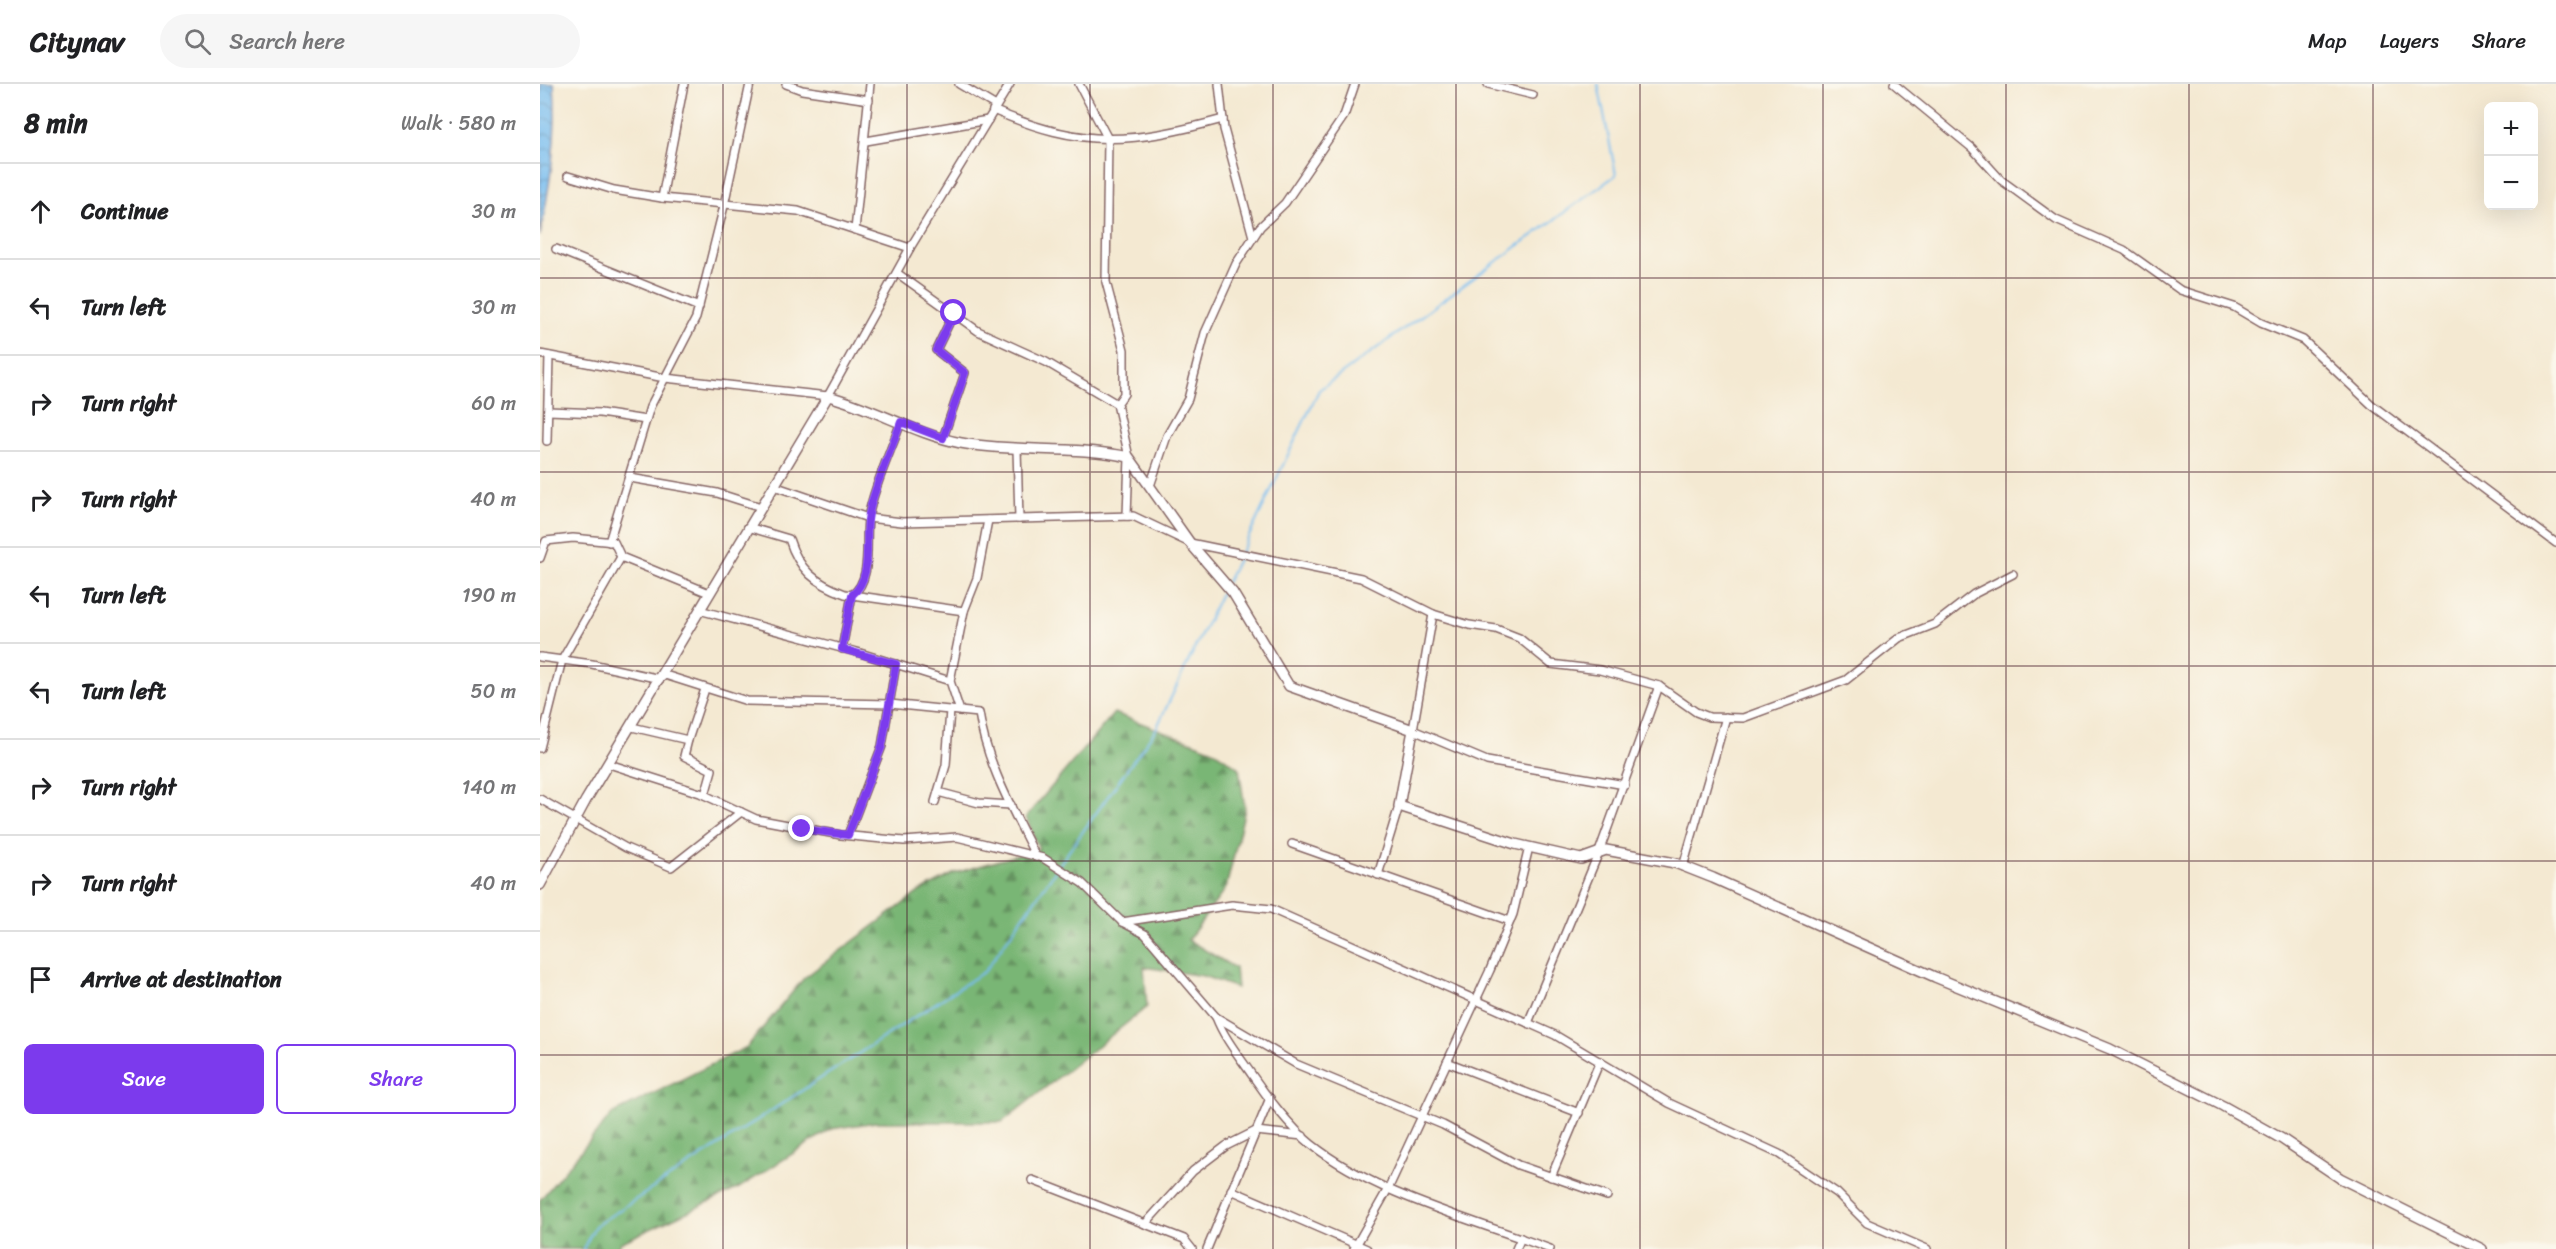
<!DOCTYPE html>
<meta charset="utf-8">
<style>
:root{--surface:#fff;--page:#f6f6f6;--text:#202124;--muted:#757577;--line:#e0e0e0;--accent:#7c3aed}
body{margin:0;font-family:Sriracha,sans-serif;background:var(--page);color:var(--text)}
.controls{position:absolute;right:18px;top:18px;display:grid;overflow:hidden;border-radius:9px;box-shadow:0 6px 24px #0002}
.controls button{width:54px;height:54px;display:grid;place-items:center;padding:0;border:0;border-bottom:2px solid var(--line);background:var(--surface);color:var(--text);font:30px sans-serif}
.stop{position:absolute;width:18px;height:18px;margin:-14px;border:4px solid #7c3aed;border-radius:50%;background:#fff}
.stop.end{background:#7c3aed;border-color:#fff;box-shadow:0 2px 6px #0008}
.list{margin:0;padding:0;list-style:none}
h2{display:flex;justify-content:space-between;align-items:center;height:78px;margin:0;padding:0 24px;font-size:26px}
h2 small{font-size:20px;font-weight:400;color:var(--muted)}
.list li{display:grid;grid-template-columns:39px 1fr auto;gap:18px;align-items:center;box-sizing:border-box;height:96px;padding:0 24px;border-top:2px solid var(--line)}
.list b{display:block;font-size:22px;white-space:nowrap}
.list em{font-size:20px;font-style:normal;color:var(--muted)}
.actions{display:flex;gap:12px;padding:18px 24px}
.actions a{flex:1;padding:14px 0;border:2px solid var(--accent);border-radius:9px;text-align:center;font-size:21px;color:var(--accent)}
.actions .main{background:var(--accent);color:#fff}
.icon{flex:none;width:33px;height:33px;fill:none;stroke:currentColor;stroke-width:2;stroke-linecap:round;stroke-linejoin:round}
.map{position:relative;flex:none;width:2016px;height:1165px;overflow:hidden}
header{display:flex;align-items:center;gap:36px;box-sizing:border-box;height:84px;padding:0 30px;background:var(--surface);border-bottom:2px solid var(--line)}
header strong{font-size:28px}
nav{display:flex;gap:33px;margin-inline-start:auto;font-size:21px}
.search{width:420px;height:54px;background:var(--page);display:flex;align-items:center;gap:15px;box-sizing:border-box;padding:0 21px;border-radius:33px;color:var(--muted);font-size:22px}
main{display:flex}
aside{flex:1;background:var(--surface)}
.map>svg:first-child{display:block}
.forest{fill:url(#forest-firs);stroke:#626a50;stroke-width:1.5}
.water{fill:url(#water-waves);stroke:#626e8e;stroke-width:1.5}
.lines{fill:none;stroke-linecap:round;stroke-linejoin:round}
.stream{stroke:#79bef0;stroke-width:2}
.street-casing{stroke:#866665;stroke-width:10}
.secondary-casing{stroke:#866665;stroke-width:12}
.street{stroke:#fff;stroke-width:7}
.secondary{stroke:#fff;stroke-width:9}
.route{stroke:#7c3aed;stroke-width:8}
.grid{fill:none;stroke:#4a1f2b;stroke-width:1.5;stroke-opacity:0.55}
</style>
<header>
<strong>Citynav</strong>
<div class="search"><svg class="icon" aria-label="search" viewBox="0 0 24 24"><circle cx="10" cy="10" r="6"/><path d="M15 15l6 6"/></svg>Search here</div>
<nav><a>Map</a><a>Layers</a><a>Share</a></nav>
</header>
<main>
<aside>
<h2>8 min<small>Walk · 580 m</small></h2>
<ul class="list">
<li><svg class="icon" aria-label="ahead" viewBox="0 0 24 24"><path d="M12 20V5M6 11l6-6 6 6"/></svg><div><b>Continue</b></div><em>30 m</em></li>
<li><svg class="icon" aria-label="left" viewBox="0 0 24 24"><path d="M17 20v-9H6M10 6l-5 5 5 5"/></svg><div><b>Turn left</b></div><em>30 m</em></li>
<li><svg class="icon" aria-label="right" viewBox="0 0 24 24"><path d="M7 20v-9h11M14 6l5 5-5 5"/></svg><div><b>Turn right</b></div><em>60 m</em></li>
<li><svg class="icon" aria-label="right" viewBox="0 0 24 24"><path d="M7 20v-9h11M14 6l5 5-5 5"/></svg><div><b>Turn right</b></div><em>40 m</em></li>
<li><svg class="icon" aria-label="left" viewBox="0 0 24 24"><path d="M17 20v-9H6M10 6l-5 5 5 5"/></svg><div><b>Turn left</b></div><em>190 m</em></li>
<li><svg class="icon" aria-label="left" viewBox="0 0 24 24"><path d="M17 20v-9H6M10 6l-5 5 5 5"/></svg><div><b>Turn left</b></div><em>50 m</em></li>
<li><svg class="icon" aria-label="right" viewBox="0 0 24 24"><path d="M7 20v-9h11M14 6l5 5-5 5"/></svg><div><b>Turn right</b></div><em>140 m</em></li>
<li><svg class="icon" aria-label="right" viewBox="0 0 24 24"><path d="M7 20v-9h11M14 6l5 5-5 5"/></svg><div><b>Turn right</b></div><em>40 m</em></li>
<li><svg class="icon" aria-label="arrive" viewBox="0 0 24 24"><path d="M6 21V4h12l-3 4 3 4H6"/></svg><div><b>Arrive at destination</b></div></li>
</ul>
<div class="actions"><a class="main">Save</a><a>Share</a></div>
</aside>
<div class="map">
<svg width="2016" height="1165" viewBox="0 0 2016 1165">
<defs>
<pattern id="forest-firs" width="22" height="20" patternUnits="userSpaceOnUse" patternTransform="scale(1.5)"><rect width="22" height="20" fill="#79b675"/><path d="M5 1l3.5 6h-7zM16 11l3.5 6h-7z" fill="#659360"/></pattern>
<pattern id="water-waves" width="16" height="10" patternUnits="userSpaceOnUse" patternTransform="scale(1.5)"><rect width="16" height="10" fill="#79bef0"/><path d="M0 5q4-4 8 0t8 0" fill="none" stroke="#659ac3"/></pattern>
</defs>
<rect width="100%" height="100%" fill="#fbf7ec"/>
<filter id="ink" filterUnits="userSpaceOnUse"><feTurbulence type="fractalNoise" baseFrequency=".0167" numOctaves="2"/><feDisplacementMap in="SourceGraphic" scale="12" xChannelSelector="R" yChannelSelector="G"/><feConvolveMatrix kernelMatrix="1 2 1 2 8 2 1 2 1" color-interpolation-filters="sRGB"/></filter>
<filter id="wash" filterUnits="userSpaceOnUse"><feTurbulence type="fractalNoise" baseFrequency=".008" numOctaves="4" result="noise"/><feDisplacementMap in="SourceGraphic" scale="24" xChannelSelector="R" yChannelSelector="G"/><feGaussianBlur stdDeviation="1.35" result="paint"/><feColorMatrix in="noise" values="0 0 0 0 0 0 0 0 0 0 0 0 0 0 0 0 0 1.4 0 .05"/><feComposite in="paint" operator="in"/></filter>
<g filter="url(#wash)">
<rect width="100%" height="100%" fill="#f4e9d2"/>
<!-- forest -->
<path class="forest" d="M574 629 671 665 699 684 705 725 686 804 648 856 695 884 697 904 663 892 604 883 607 923 462 1038H336L291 1045 199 1104 80 1159 79 1165H0V1116L72 1030 207 963 264 894 379 808 415 789 499 765 486 733Z"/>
<!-- water -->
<path class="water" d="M0 0H14C18 52 10 101 0 152Z"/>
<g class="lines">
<!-- stream -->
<g class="stream">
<path d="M687 498 779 306 1076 91 1058 0"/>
<path d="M519 781 616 645 684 503"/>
<path d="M43 1165 55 1142 445 887 516 786"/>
</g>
</g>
</g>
<g filter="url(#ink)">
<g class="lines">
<!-- street casing -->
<g class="street-casing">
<g id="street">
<path d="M246 0 262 6 329 16"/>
<path d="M419 0 456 22"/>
<path d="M539 0 568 55 566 198 584 266V310L577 320"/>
<path d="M679 0 684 45 713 153"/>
<path d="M948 0 993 11"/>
<path d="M1354 0 1432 64 1461 96 1516 136 1584 166 1640 206 1694 223 1721 239 1763 256 1832 321 2016 459"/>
<path d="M453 26C542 65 592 60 683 35"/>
<path d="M326 57 448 36"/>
<path d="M28 92 74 106 122 114 258 127 370 164"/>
<path d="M122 114 144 0"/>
<path d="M315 146 330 0"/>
<path d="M16 165 159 223"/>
<path d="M357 189 438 247 506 278 577 320 589 373 587 432"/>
<path d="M0 270 125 294 288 312 370 164 470 0"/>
<path d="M8 327 60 329 106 336"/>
<path d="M403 354 425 289 396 266 414 229"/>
<path d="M7 357 9 272"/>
<path d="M477 365 479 435"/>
<path d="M90 394 177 409 221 423"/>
<path d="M234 402 328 434 362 438 593 432 650 459 821 494 893 530 929 541 956 545 979 554 1011 580 1060 586 1119 602 1156 628 1169 633 1203 634 1306 596 1359 554 1395 540 1434 510 1473 490"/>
<path d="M610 402 627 352 648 315 665 249 696 180 720 143 745 119 804 32 815 0"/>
<path d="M208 443 249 455C259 486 275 499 305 510L424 527"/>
<path d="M69 458 110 323 156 234 183 126 210 0"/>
<path d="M0 474 6 457 33 454 74 458 81 473 169 509"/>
<path d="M159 526 320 569 410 597"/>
<path d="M893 530 873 646 947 677 1085 701"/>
<path d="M302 565 312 511C333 496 325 458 328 436 331 410 352 364 361 338"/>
<path d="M0 573 52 580 120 595 125 591 207 617 350 620 439 629C446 679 474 728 496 773"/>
<path d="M420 627 410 597 424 527 437 494 448 436"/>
<path d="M92 643 148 656 165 605"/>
<path d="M148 656 144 672 172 686 165 711"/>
<path d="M0 664 22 576 81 473"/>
<path d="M69 680 160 709 216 735 301 751 364 757 417 753 503 774 542 799 582 838 605 850 676 933 756 980 903 1041 978 1081 1067 1112"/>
<path d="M398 708 439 719 471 721"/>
<path d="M0 715 86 764 131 783 201 728"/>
<path d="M395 718 406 681 410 626"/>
<path d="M308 751 342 662 356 580"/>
<path d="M752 760 970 837"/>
<path d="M1143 783 1186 633"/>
<path d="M838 791 859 722"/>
<path d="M582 838 692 821 731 825 1015 951 1129 1019 1239 1070 1297 1109 1327 1139 1387 1165"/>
<path d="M676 933C684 954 699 972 712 991 727 1013 751 1044 771 1060 835 1111 935 1136 1010 1165"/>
<path d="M988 939 1059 768 1119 602"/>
<path d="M907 978 1039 1029"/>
<path d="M1011 1093 1060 977"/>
<path d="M492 1096 644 1155 652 1165"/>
<path d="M691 1106 827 1165"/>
<path d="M605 1140 653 1087 686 1062 716 1047 763 1052"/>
<path d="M667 1165 730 1014"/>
<path d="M814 1165 849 1103 950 886 973 830 989 763"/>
<path d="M976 1165 981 1154"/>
</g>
</g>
<!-- secondary casing -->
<g class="secondary-casing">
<path id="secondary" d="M0 801 46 716 288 312C334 324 375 350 421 359 478 369 533 361 589 373L650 459 693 509 749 602 873 646 859 722 975 760 1041 775 1066 766 1135 779 1173 794 1395 893 1570 965 1683 1022 1742 1055 1800 1094 1942 1165"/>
</g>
<!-- street -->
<use href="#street" class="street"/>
<!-- secondary -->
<use href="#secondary" class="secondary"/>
</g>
</g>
<g class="lines" filter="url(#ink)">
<!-- route -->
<path class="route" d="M262 745 308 751 342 662 356 580 302 565 312 511C333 495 325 458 328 436 331 410 352 365 361 338L403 354 425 289 396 266 414 229"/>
</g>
<!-- grid -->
<path class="grid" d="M183 0V1165M367 0V1165M550 0V1165M733 0V1165M916 0V1165M1100 0V1165M1283 0V1165M1466 0V1165M1649 0V1165M1833 0V1165M0 194H2016M0 388H2016M0 582H2016M0 777H2016M0 971H2016"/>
</svg>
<div class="controls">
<button>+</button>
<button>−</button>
</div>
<div class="stop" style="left:414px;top:229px"></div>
<div class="stop end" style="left:262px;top:745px"></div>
</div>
</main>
